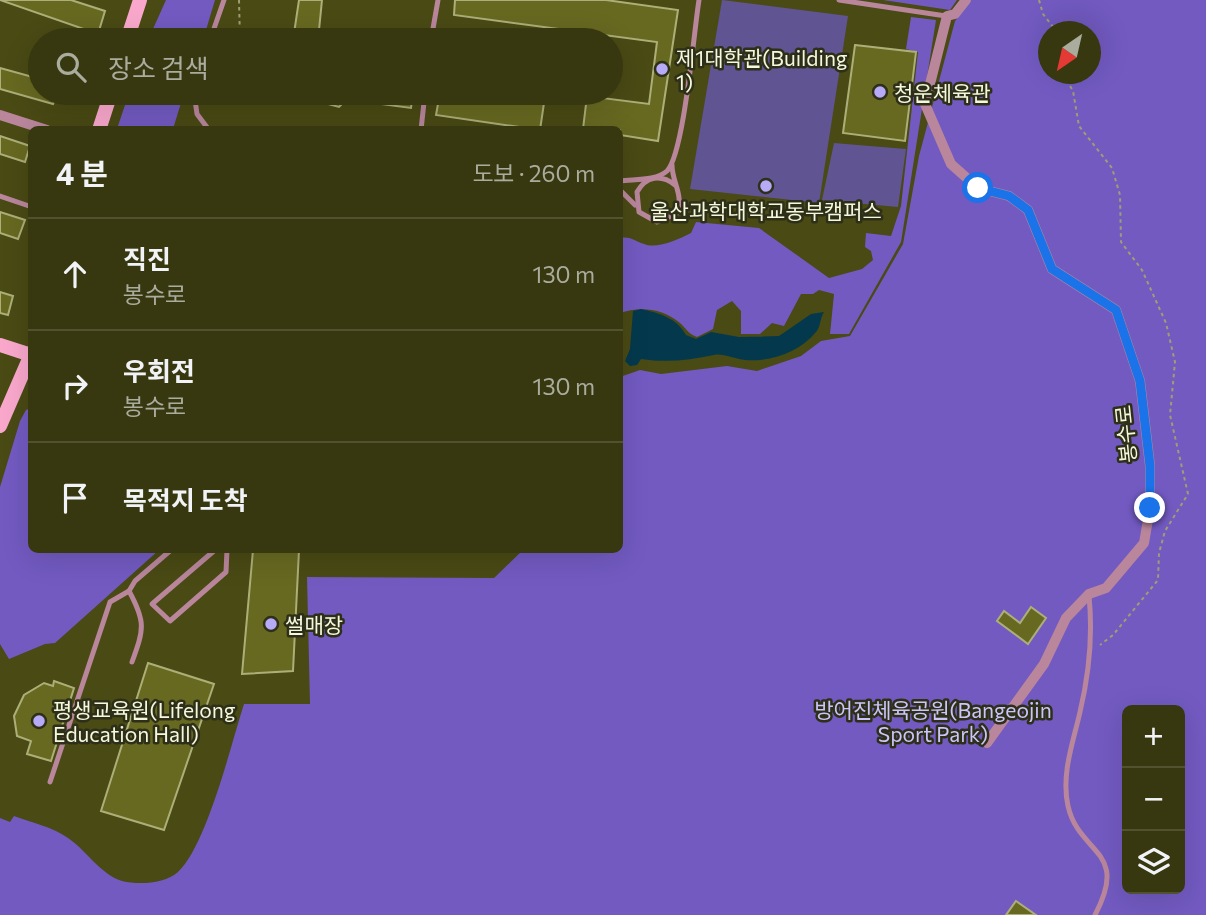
<!DOCTYPE html>
<html lang="ko">
<meta charset="utf-8">
<style>
:root{--surface:#37380f;--page:#42431d;--text:#f1f3f6;--muted:#aaac9e;--line:#51522f}
body{margin:0;font-family:Commissioner,"Noto Sans KR",sans-serif;background:var(--page);color:var(--text)}
.controls{position:absolute;right:21px;bottom:21px;display:grid;overflow:hidden;border-radius:10px;box-shadow:0 7px 28px #0002}
.controls button{width:63px;height:63px;display:grid;place-items:center;padding:0;border:0;border-bottom:2px solid var(--line);background:var(--surface);color:var(--text);font:35px sans-serif}
.compass{position:absolute;left:1038px;top:21px;width:63px;height:63px;border-radius:50%;background:var(--surface);box-shadow:0 7px 28px #0002;rotate:214deg}
.stop{position:absolute;width:21px;height:21px;margin:-16px;border:5px solid #1a73e8;border-radius:50%;background:#fff}
.stop.end{background:#1a73e8;border-color:#fff;box-shadow:0 2px 7px #0008}
.list{margin:0;padding:0;list-style:none}
h2{display:flex;justify-content:space-between;align-items:center;height:91px;margin:0;padding:0 28px;font-size:30px}
h2 small{font-size:23px;font-weight:400;color:var(--muted)}
.list li{display:grid;grid-template-columns:46px 1fr auto;gap:21px;align-items:center;box-sizing:border-box;height:112px;padding:0 28px;border-top:2px solid var(--line)}
.list b{display:block;font-size:26px;white-space:nowrap}
.list p{margin:0;font-size:23px;white-space:nowrap;color:var(--muted)}
.list em{font-size:23px;font-style:normal;color:var(--muted)}
.icon{flex:none;width:38px;height:38px;fill:none;stroke:currentColor;stroke-width:2;stroke-linecap:round;stroke-linejoin:round}
.map{position:relative;flex:none;width:1206px;height:915px;overflow:hidden}
.search{position:absolute;background:var(--surface);box-shadow:0 7px 28px #0002;left:28px;top:28px;width:595px;height:77px;display:flex;align-items:center;gap:18px;box-sizing:border-box;padding:0 24px;border-radius:38px;color:var(--muted);font-size:26px}
.panel{position:absolute;background:var(--surface);box-shadow:0 7px 28px #0002;left:28px;top:126px;width:595px;height:427px;border-radius:10px}
.map>svg:first-child{display:block}
.green{fill:#605493}
.forest{fill:#725ac1;fill-rule:evenodd}
.water{fill:#04394d}
.building{fill:#676921;stroke:#acaf78;stroke-width:2}
.lines{fill:none;stroke-linecap:round;stroke-linejoin:round}
.path{stroke:#9c9e74;stroke-width:2;stroke-dasharray:3.5 3.5;stroke-linecap:butt}
.lane{stroke:#b9869c;stroke-width:5}
.street{stroke:#b9869c;stroke-width:10}
.secondary{stroke:#f9a8cc;stroke-width:14}
.route{stroke:#1a73e8;stroke-width:9}
.poi-dot{fill:#b7abf8;stroke:#2e2f18;stroke-width:2.5}
.labels{text-anchor:middle;dominant-baseline:central;stroke-width:5;stroke-linejoin:round;paint-order:stroke}
.poi-label{font-size:21px;fill:#f5f8dc;stroke:#2e2f18;text-anchor:start}
.street-label{font-size:21px;fill:#f5f8dc;stroke:#2e2f18}
.park-label{font-size:21px;fill:#ccc5fa;stroke:#2e2f18}
</style>
<div class="map">
<svg width="1206" height="915" viewBox="0 0 1206 915">
<rect width="100%" height="100%" fill="#494a14"/>
<!-- green -->
<g class="green">
<path d="M722 0 848 16 819 203 690 189Z"/>
<path d="M834 143 906 149 898 207 822 200Z"/>
</g>
<!-- forest -->
<g class="forest">
<path d="M166 0H215L203 40H148Z"/>
<path d="M883 0H957L950 10Z"/>
<path d="M971 0H1206V915H0V818L10 822 14 816C30 822 53 827 68 838 86 850 100 874 122 881 138 885 165 884 178 872 207 845 231 744 244 704H310L307 577 494 578 523 550H620V377L640 370 661 374 727 366 757 371 801 356 821 341 850 336 903 244 919 156 955 21ZM1048 32H1090V74H1048ZM1127 710H1180V889H1127Z"/>
<path d="M911 17 936 20 901 242 849 334H830L834 294 819 290 813 294H801L784 326 772 323 760 334H741V311L732 301 717 310 713 329 697 337C687 333 687 329 680 323 663 308 639 306 620 313V238C632 236 635 242 647 245 660 248 679 239 691 233L696 222 759 228 829 278 862 269 873 260 871 251 865 247 866 233 891 236 901 206 918 52 906 49Z"/>
<path d="M129 93H184L173 129H117Z"/>
<path d="M31 408 32 550H159L55 643 45 644 9 659 0 644V487L20 421 26 410Z"/>
</g>
<!-- water -->
<path class="water" d="M641 309C659 313 677 318 686 335L696 339 711 332 739 337 779 336 811 314 824 312C820 318 821 326 816 332 800 352 771 362 745 360 735 359 722 353 714 355 690 360 667 363 641 359L637 365 630 366 625 361 630 349 633 311Z"/>
<!-- building -->
<g class="building">
<path d="M0 0H71L105 11 98 34Z"/>
<path d="M299 0H322L318 40H293Z"/>
<path d="M455 0H606L678 10 658 141 620 135V130L583 129 587 96 649 104 657 42 454 15Z"/>
<path d="M855 45 916 52 905 141 843 133Z"/>
<path d="M0 68 40 79V93H57L53 104 0 89Z"/>
<path d="M317 93H353L339 107 324 103Z"/>
<path d="M374 93H413L411 108 373 103Z"/>
<path d="M440 93H479L544 103 540 130 436 115Z"/>
<path d="M0 136 30 146 25 162 0 154Z"/>
<path d="M0 212 25 220 18 239 0 233Z"/>
<path d="M0 292 13 296 8 315 0 313Z"/>
<path d="M253 550H299L293 671 242 674Z"/>
<path d="M1031 607 1046 618 1028 644 997 621 1004 611 1020 623Z"/>
<path d="M148 663 214 684 164 830 101 811Z"/>
<path d="M54 681 74 688 51 761 27 754 31 741 17 736 14 716 24 695 44 683 53 686Z"/>
<path d="M1016 901 1036 915H1006Z"/>
</g>
<g class="lines">
<!-- path -->
<g class="path">
<path d="M239 0 240 40"/>
<path d="M1039 0 1043 14 1057 32"/>
<path d="M1063 74 1073 91 1079 126 1112 168 1120 195 1121 242 1142 270 1166 323 1175 362 1170 415 1188 494 1165 531 1159 553 1158 580 1113 635 1100 645"/>
</g>
<!-- lane -->
<g class="lane">
<path d="M839 0 946 16"/>
<path d="M210 40 224 0"/>
<path d="M431 40 438 0"/>
<path d="M194 93 197 114 209 130"/>
<path d="M421 130 425 93"/>
<path d="M672 165C672 183 685 196 676 214L657 222 639 212 637 192C646 176 661 174 675 185"/>
<path d="M620 181C634 179 656 181 667 171 684 154 694 30 699 0"/>
<path d="M620 190 635 205"/>
<path d="M0 196 32 207"/>
<path d="M215 550 152 604 170 621 226 572 227 550"/>
<path d="M129 591C146 622 144 629 132 662"/>
<path d="M1089 596C1093 635 1089 674 1080 712 1073 743 1061 774 1068 806 1079 855 1130 849 1095 915"/>
<path d="M50 782 110 602 129 591 135 581 171 550"/>
</g>
<!-- street -->
<g class="street">
<path d="M966 0 955 14 947 16 925 104 951 164 978 188 1009 196 1028 210 1052 269 1116 310 1140 381 1150 466V508L1144 543 1106 588 1089 594 1066 618 1044 664 987 743"/>
<path d="M0 115 47 130"/>
</g>
<!-- secondary -->
<g class="secondary">
<path d="M127 40 140 0"/>
<path d="M99 130 111 93"/>
<path d="M0 345 31 355"/>
<path d="M0 426 32 352"/>
</g>
</g>
<g class="lines">
<!-- route -->
<path class="route" d="M978 188 1009 196 1028 210 1052 269 1116 310 1140 381 1150 466V508"/>
</g>
<!-- markers -->
<g class="poi-dot">
<circle cx="662" cy="69" r="7"/>
<circle cx="880" cy="92" r="7"/>
<circle cx="766" cy="186" r="7"/>
<circle cx="271" cy="624" r="7"/>
<circle cx="39" cy="721" r="7"/>
</g>
<g class="labels">
<!-- poi labels -->
<g class="poi-label">
<text x="676" y="57">제1대학관(Building<tspan x="676" dy="24">1)</tspan></text>
<text x="894" y="92">청운체육관</text>
<text x="766" y="210" text-anchor="middle">울산과학대학교동부캠퍼스</text>
<text x="285" y="624">썰매장</text>
<text x="53" y="709">평생교육원(Lifelong<tspan x="53" dy="24">Education Hall)</tspan></text>
</g>
<!-- street labels -->
<g class="street-label">
<text transform="translate(1125 434) rotate(-96)">봉수로</text>
</g>
<!-- park labels -->
<g class="park-label">
<text x="933" y="709">방어진체육공원(Bangeojin<tspan x="933" dy="24">Sport Park)</tspan></text>
</g>
</g>
</svg>
<div class="controls">
<button>+</button>
<button>−</button>
<button><svg class="icon" aria-label="layers" viewBox="0 0 24 24"><path d="M12 4l9 5-9 5-9-5zM3 14l9 5 9-5"/></svg></button>
</div>
<svg class="compass" viewBox="-18 -18 36 36"><path d="M0-13l5 13h-10z" fill="#e53935"/><path d="M0 13l5-13h-10z" fill="#aaac9e"/></svg>
<div class="stop" style="left:978px;top:188px"></div>
<div class="stop end" style="left:1150px;top:508px"></div>
<div class="search"><svg class="icon" aria-label="search" viewBox="0 0 24 24"><circle cx="10" cy="10" r="6"/><path d="M15 15l6 6"/></svg>장소 검색</div>
<section class="panel">
<h2>4 분<small>도보 · 260 m</small></h2>
<ul class="list">
<li><svg class="icon" aria-label="ahead" viewBox="0 0 24 24"><path d="M12 20V5M6 11l6-6 6 6"/></svg><div><b>직진</b><p>봉수로</p></div><em>130 m</em></li>
<li><svg class="icon" aria-label="right" viewBox="0 0 24 24"><path d="M7 20v-9h11M14 6l5 5-5 5"/></svg><div><b>우회전</b><p>봉수로</p></div><em>130 m</em></li>
<li><svg class="icon" aria-label="arrive" viewBox="0 0 24 24"><path d="M6 21V4h12l-3 4 3 4H6"/></svg><div><b>목적지 도착</b></div></li>
</ul>
</section>
</div>
